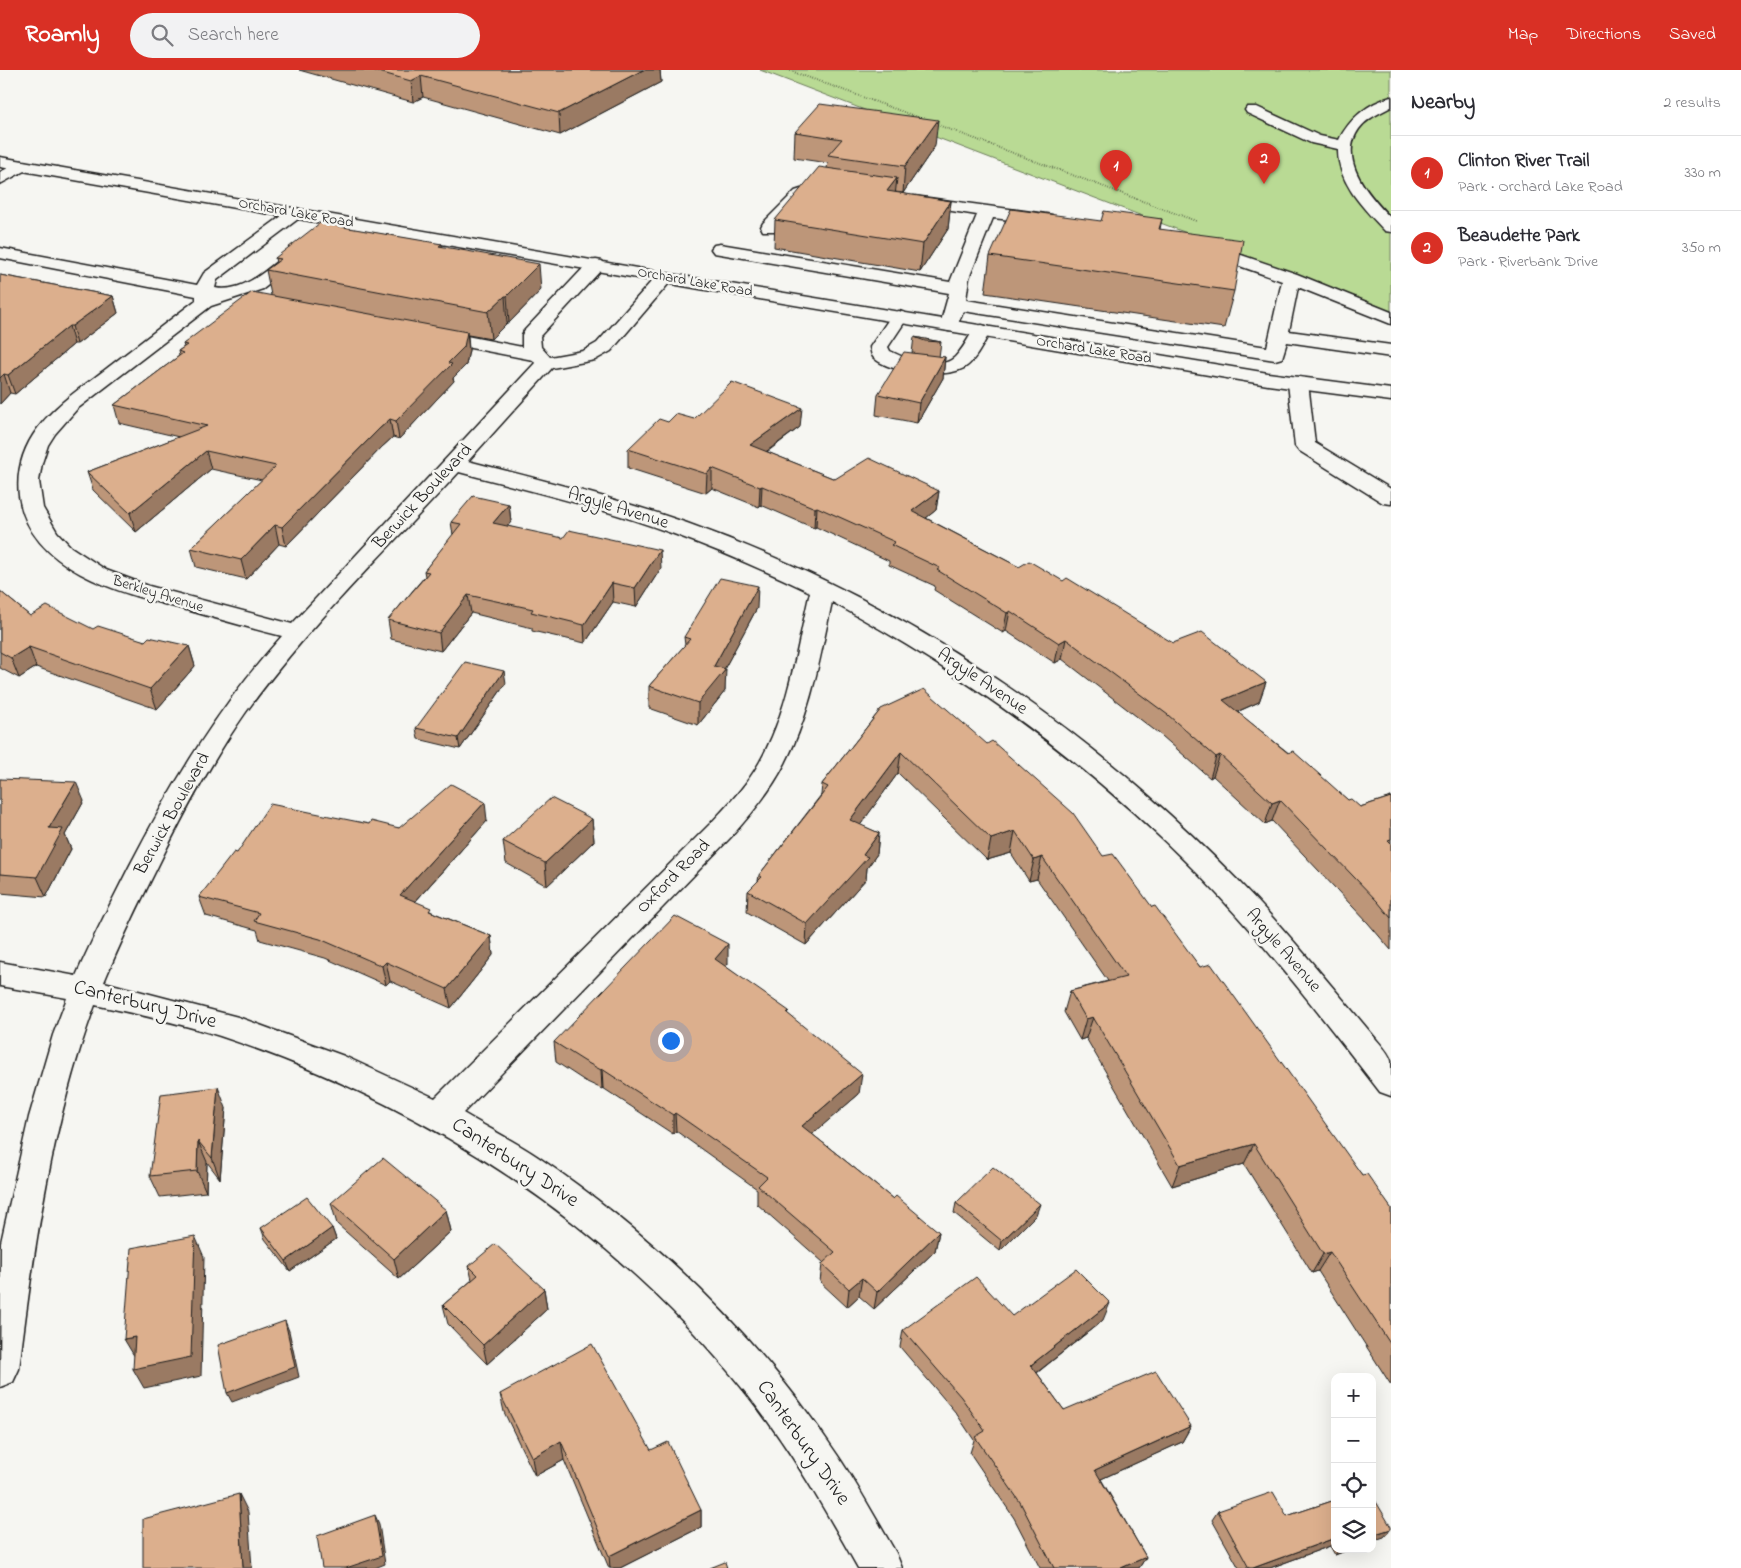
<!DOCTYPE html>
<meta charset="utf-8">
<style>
:root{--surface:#fff;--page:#f2f2f3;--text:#2b2b33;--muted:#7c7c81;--line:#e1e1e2;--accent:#d93025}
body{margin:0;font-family:"Indie Flower",sans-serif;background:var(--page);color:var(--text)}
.controls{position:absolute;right:15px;bottom:15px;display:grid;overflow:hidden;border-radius:10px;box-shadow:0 5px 20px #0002}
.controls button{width:45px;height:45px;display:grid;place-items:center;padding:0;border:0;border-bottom:1px solid var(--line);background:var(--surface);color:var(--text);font:25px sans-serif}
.you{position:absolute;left:670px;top:970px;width:18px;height:18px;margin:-12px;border:4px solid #fff;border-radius:50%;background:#1a73e8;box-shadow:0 0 0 8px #1a73e833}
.badge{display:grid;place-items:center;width:32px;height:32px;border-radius:50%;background:var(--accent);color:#fff;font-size:16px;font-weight:700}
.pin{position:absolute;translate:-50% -41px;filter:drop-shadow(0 1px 2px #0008)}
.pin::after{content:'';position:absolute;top:26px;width:18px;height:15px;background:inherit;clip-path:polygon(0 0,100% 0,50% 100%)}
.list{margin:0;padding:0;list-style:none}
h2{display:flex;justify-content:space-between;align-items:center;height:65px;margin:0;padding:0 20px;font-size:21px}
h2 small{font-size:16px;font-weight:400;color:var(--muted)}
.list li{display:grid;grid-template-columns:32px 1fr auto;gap:15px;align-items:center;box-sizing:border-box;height:75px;padding:0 20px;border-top:1px solid var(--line)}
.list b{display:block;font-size:19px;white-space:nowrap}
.list p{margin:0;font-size:16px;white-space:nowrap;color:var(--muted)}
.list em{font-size:16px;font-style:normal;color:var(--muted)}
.icon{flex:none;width:28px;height:28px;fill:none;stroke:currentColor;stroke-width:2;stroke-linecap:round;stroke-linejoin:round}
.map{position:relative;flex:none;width:1391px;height:1498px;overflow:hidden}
header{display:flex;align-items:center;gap:30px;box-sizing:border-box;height:70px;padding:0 25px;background:var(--accent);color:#fff}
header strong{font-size:24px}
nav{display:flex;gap:28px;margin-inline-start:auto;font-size:18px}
.search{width:350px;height:45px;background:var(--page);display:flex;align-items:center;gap:12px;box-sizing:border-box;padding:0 18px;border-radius:28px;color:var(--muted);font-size:19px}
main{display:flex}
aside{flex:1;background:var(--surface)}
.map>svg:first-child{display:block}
.green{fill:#b9da94;stroke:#6a7b58}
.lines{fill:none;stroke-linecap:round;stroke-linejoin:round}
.minor-casing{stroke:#1c1c1c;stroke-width:3}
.major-casing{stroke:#1c1c1c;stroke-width:3}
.path{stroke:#1c1c1c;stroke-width:2;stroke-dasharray:0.5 2;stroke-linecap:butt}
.minor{fill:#f6f6f2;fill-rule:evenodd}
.major{fill:#f6f6f2;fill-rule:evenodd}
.wall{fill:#bd9679;stroke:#1c1c1c}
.shaded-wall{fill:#9a7a63;stroke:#1c1c1c}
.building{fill:#dcaf8d;stroke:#1c1c1c}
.labels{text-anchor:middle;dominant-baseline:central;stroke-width:5;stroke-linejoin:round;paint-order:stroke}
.far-street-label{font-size:15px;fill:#1c1c1c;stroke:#f6f6f2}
.street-label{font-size:18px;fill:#1c1c1c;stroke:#f6f6f2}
.near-street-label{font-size:21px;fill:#1c1c1c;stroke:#f6f6f2}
</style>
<header>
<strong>Roamly</strong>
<div class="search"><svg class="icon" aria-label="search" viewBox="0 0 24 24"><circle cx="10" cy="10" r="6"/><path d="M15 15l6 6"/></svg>Search here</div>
<nav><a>Map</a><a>Directions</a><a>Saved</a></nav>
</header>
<main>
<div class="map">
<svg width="1391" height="1498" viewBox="0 0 1391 1498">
<rect width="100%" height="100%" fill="#f6f6f2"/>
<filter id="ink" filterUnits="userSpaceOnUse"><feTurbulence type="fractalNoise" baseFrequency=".02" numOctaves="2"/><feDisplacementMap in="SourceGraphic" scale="10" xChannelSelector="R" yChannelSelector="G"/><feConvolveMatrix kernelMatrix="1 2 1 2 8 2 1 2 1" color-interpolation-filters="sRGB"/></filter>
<g filter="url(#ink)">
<!-- green -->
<path class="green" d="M760 0H1391V246L1375 240 1383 238Z"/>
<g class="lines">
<!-- minor casing -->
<g class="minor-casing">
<g id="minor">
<path d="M1391 27V37C1380 43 1367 48 1359 59 1337 90 1370 127 1391 148V162L1385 161C1363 138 1337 112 1338 79L1311 73 1247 43 1245 40 1247 37H1257L1320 66 1339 70C1349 49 1368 33 1391 27Z"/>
<path d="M22 91 28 93 30 96 28 99 0 114V102Z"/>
<path d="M801 119 807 121 809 124 807 127 775 161H763L761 157 763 153 795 121Z"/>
<path d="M914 126 1046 144 1052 145 1054 149 1052 153 1046 154 993 148 969 208 966 230 1267 277 1282 211 1197 181 1194 177 1197 173 1203 172 1297 204 1391 242V254L1298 217 1289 261 1391 275V287L1287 272 1282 288 1275 290 963 241 956 259 949 261 942 259 940 255 949 223 720 184 714 183 711 179 714 175 720 174 950 212 977 145 908 134 906 131 908 128Z"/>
<path d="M296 138 302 140 304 143 302 146 217 210 215 218C244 224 270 197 291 180L297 179 303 180 306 184 303 188 263 219 211 236 77 339 55 364 48 375 42 393 39 411 43 438 57 462 71 477 106 500 149 516 292 554 535 293 533 290 424 269 422 265 424 261 431 259 522 277V265L524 261 590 191 596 190 602 191 605 195 602 199 540 266 541 277 550 287 583 281 597 273 658 204 664 203 670 204 673 208 670 212 611 281 595 290 552 298 468 391C542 410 616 428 687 453 923 537 1132 685 1296 874 1321 903 1346 933 1371 963 1377 971 1389 982 1391 991 1391 1002 1391 1016 1391 1026L1380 1022C1322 947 1264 872 1198 804 1089 693 968 606 832 532 820 587 811 643 785 693 771 721 751 744 731 767L463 1043C488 1058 514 1071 538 1087 656 1167 759 1267 838 1386 859 1417 877 1451 896 1483L902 1498H858C824 1438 790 1378 747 1324 611 1154 426 1034 220 966 179 953 137 944 95 935 52 1051 34 1176 19 1299L13 1312 0 1317 1 1172 29 1047 53 965 67 928 0 916V892L76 906C92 869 111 833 129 797 172 714 219 636 282 566 250 558 218 549 187 540 125 524 30 502 19 426 16 401 23 378 38 358 56 334 82 317 106 299 136 276 166 253 196 230V226L0 188V178L197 215 204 203 290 140ZM459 402C531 421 604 438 674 464 721 481 766 501 810 522 796 581 788 647 755 700 743 719 727 736 711 753L435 1028 344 986 238 947 104 912C120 873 139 834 158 796 184 743 212 690 246 642 307 557 388 479 459 402Z"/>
<path d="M899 241 905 243 908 247 888 277 890 281C906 289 939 302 955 287 963 279 969 267 975 257L982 255 989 257 991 261C983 273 976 291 964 298 944 309 890 303 874 288 871 285 871 281 870 277L893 243Z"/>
<path d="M1298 307 1305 309 1308 313 1315 373 1391 419V434L1383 433 1298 380 1295 376 1288 313 1291 309Z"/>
</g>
</g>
<!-- major casing -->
<g class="major-casing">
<path id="major" d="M0 87 700 209 1268 303 1391 319V331L1268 315 700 219 0 97Z"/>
</g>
<!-- path -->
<g class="path">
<path d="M788 0 920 48"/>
<path d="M935 54 1196 151"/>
</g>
<!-- minor -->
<use href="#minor" class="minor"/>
<!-- major -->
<use href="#major" class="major"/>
</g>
<!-- wall -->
<g class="wall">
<path d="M299 0H660L661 12 560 65 423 27 413 32Z"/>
<path d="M795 62 935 76 903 123 895 122V123L951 131 948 159 920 202 774 177 775 150 827 98 828 93 794 88Z"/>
<path d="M1162 149 1160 159 1234 221 1224 258 985 223 990 186 1101 151Z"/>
<path d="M442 174V177L541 220 509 253H507L491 269 468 265 469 280 466 295 453 308 454 311 399 369 393 367 382 377 286 476 279 474 246 509 196 497 191 478 262 410 211 399 136 462 93 420 87 402 179 367 119 353 114 335 179 286 178 281 184 277 183 274 271 225 266 200 276 193 275 188Z"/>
<path d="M0 205 113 226 118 243 77 274H74L15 324 10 323 0 334Z"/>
<path d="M914 267 941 272 939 287H945L943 308 917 353 876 345 878 324 912 283Z"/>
<path d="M694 349 800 357 767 382 835 409 939 421 936 440 926 448 1019 497 1173 573 1266 612 1259 632 1237 642 1348 730 1360 737 1391 727V880L1368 853 1272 751 1265 754 1213 706 1210 708 1162 666 1062 589 1055 593 1006 561 1003 563 934 520 935 516 889 495V491L816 457 814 458 761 435 759 437 712 418 706 423 628 398V379L668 352Z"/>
<path d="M509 434 511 452 507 456 661 498 636 537 613 532 585 573 532 561V558L471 543 441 581 391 569 388 550 425 506 424 501 453 465 451 452Z"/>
<path d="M0 521 30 546 145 571 189 576 195 596 157 639 36 597 19 608 0 598Z"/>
<path d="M757 538 724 599 725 621 698 655 649 638V616L685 575 684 567Z"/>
<path d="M506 613 460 679 418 669 416 658Z"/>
<path d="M881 639 1103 786 1152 837 1200 897 1362 1105 1391 1138V1315L1318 1201 1312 1203 1244 1094 1172 1116 1086 968 1080 970 1064 942 1070 921 1108 911 1037 809 1029 811 1011 783 987 790 898 703 860 755 879 763 877 784 867 798 866 809 806 875 747 842 748 821 758 811 759 805 821 725 822 714Z"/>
<path d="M0 709 84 731 65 765 71 779 46 827 0 823Z"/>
<path d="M592 749 594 771 547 816 506 793 503 771Z"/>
<path d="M487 751 415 832 432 842 491 866 493 885 451 938 390 911 386 915 325 888 260 870 257 860 206 846 199 827 237 783 369 754 399 758Z"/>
<path d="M728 894 725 896 789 945 859 1024 812 1064 893 1129 939 1162 935 1181 874 1239 859 1226 847 1237 820 1212 822 1194 824 1193 757 1134V1119L676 1061 673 1064 603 1018 602 1019 585 1011 556 992 554 972Z"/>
<path d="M226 1038 220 1109 207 1092 206 1122 160 1127 150 1106Z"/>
<path d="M331 1133 446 1140 451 1161 399 1209 337 1154Z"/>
<path d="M956 1133 1036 1145 1000 1181 954 1143Z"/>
<path d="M261 1158H332L336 1169 290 1201 265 1169Z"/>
<path d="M469 1196 544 1219 547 1239 487 1294 448 1254 443 1235 472 1210Z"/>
<path d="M1012 1246 1103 1250 1037 1303 1064 1340 1191 1356 1182 1372 1101 1409 1146 1487 1139 1498H1040L1014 1448 970 1383 974 1370 956 1343 900 1277 903 1260Z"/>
<path d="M500 1324 651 1380 701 1440V1457L620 1498H609L564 1390 535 1406 504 1342Z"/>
<path d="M1335 1430V1479H1350L1335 1485 1330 1476 1270 1498H1239L1212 1450 1218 1441 1287 1446Z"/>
</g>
<!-- shaded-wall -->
<g class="shaded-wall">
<path d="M643 0H660L661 12 560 65 559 43Z"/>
<path d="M421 6 423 27 413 32 411 11Z"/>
<path d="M938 50 935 76 903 123 905 96Z"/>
<path d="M897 108 894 135 887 121Z"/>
<path d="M951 131 948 159 920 202 923 174Z"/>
<path d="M539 194 541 220 509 253 507 226Z"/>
<path d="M113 226 118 243 77 274 72 256Z"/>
<path d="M505 226 507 253 491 269 488 242Z"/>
<path d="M69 256 74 274 15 324 8 305Z"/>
<path d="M467 262 469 280 466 295 453 308 454 311 399 369 396 351 448 293Z"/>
<path d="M945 287 943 308 917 353 919 333Z"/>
<path d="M4 304 10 323 0 334V308Z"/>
<path d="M802 338 800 357 749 394 750 375Z"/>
<path d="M390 349 393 367 382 377 286 476 282 457 379 359Z"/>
<path d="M206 381 211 399 136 462 130 443Z"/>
<path d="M712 398V418L706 423 707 404Z"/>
<path d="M762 416 761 435 759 437 760 417Z"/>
<path d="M939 421 936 440 910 461 912 441Z"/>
<path d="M509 434 511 452 495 472 493 453Z"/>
<path d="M817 437 816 457 814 458 815 438Z"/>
<path d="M275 455 279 474 246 509 241 490Z"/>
<path d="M660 480 661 498 636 537 635 518Z"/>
<path d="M612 513 613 532 585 573 584 555Z"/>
<path d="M758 516 757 538 721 605 726 599 725 621 698 655V633L714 596Z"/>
<path d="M468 525 471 543 441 581 439 563Z"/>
<path d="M1010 541 1006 561 1003 563 1007 543Z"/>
<path d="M1066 569 1062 589 1055 593 1059 573Z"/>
<path d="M189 576 195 596 157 639 150 619Z"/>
<path d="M29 577 36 597 19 608 11 588Z"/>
<path d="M504 601 506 613 460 679 458 668Z"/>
<path d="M1266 612 1259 632 1216 651 1223 630Z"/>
<path d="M901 682 898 703 848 772 850 750Z"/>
<path d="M1220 685 1213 706 1210 708 1216 687Z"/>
<path d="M76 712 84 731 65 765 71 779 46 827 37 807 49 758Z"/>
<path d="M1280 730 1272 751 1265 754 1272 733Z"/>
<path d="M485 732 487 751 404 844 400 825Z"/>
<path d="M592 749 594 771 547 816 545 793Z"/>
<path d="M1015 761 1011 783 987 790 991 769Z"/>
<path d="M879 763 877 784 867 798 866 809 806 875 807 854 863 785Z"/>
<path d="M1042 787 1037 809 1029 811 1034 790Z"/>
<path d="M491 866 493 885 451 938 447 919Z"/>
<path d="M728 874V894L715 908V889Z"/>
<path d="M386 892 390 911 386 915 382 896Z"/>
<path d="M1093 947 1086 968 1080 970 1086 949Z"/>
<path d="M602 999 603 1018 602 1019 601 1000Z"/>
<path d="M862 1004 859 1024 800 1075 802 1056Z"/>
<path d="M218 1017 226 1038 220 1109 212 1088Z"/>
<path d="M675 1043 676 1061 673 1064V1045Z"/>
<path d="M198 1071 207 1092 206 1122 197 1101Z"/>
<path d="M1254 1074 1244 1094 1172 1116 1180 1095Z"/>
<path d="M1040 1134 1036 1145 1000 1181 1002 1171Z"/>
<path d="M446 1140 451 1161 399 1209 394 1189Z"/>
<path d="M332 1158 336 1169 290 1201 286 1191Z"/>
<path d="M939 1162 935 1181 874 1239 877 1222Z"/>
<path d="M195 1166 204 1187 201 1306 144 1318 133 1299Z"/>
<path d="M1330 1182 1318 1201 1312 1203 1323 1184Z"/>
<path d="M862 1208 859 1226 847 1237 849 1219Z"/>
<path d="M544 1219 547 1239 487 1294 483 1275Z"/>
<path d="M1110 1233 1103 1250 1025 1312 1031 1295Z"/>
<path d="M285 1251 289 1261 299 1307 232 1332 227 1323Z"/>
<path d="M135 1267 136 1289 124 1269Z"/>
<path d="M1191 1356 1182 1372 1088 1415 1095 1400Z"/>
<path d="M561 1371 564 1390 535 1406 532 1388Z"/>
<path d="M239 1424 248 1442 252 1498H243Z"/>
<path d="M701 1440V1457L620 1498H610L609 1486Z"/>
<path d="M375 1445 379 1454 385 1494 375 1498H346Z"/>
<path d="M1391 1459 1384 1467 1372 1471V1465Z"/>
<path d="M1335 1468V1470L1330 1476 1270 1498H1253Z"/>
<path d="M1339 1479H1350L1335 1485Z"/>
<path d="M1146 1487 1139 1498H1121Z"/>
</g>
<!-- building -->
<g class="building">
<path d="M372 0H643L559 43 421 6 411 11Z"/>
<path d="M820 34 938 50 905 96 828 85 842 69 795 62Z"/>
<path d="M819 97 897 108 887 121 951 131 923 174 775 150Z"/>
<path d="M1011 139 1101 151 1104 141 1162 149 1159 159 1243 170 1234 221 990 186Z"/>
<path d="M320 153 442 174 439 176 539 194 507 226H505L488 242 266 200 281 189 275 188Z"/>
<path d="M0 205 113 226 72 256H69L8 305 4 304 0 308Z"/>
<path d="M252 222 467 262 464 277 448 293 452 294 396 351 390 349 379 359 282 457 275 455 241 490 191 478 276 396 206 381 130 443 87 402 207 356 114 335 183 283 178 281 187 275 183 274Z"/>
<path d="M914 267 941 272 925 271Z"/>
<path d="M904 282 945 287 919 333 878 324Z"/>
<path d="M732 312 802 338 750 375 835 409 869 388 939 421 912 441 1019 497 1029 491 1063 511 1067 508 1173 573 1202 562 1266 612 1223 630 1288 683 1293 681 1348 730 1351 729 1360 737 1391 727V769L1388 770 1391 773V848L1378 832 1280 730 1272 733 1220 685 1216 687 1168 645 1066 569 1059 573 1010 541 1007 543 937 500 940 498 891 475 895 472 817 437 815 438 762 416 760 417 712 398 707 404 628 379 659 349 668 352 676 344 694 349Z"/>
<path d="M473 426 509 434 493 453 563 468 569 460 660 480 635 518 612 513 584 555 531 542 533 539 468 525 439 563 388 550 429 502 424 501 461 454 451 452Z"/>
<path d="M720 508 758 516 714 596 726 599 698 633 649 616 690 569 684 567Z"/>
<path d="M0 521 30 546 47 536 93 559 98 556 145 571 149 567 189 576 150 619 29 577 11 588 0 582Z"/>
<path d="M465 592 504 601 458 668 416 658Z"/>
<path d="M924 619 987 674 992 671 1073 743 1103 786 1113 784 1152 837 1155 836 1200 897 1211 894 1362 1105 1367 1104 1391 1138V1275L1330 1182 1323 1184 1254 1074 1180 1095 1093 947 1086 949 1070 921 1126 907 1042 787 1034 790 1015 761 991 769 901 682 850 750 879 763 863 785 868 787 807 854 748 821 762 807 759 805 828 717 822 714 881 639Z"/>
<path d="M0 709 76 712 49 758 63 759 37 807 0 804Z"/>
<path d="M451 714 485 732 400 825 431 838 429 841 491 866 447 919 386 892 382 896 320 869 254 851 259 843 199 827 234 782 237 783 270 734 369 754 371 751 399 758Z"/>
<path d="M551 728 592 749 545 793 503 771Z"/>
<path d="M675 846 728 874 715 889 789 941 787 943 862 1004 802 1056 893 1129 896 1126 939 1162 877 1222 862 1208 849 1219 822 1194 835 1182 758 1116 767 1107 675 1043 673 1045 602 999 601 1000 584 991 554 972Z"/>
<path d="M218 1017 212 1088 198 1071 197 1101 150 1106 161 1024Z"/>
<path d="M383 1088 446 1140 394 1189 331 1133Z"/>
<path d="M993 1097 1040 1134 1002 1171 956 1133Z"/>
<path d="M307 1127 332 1158 286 1191 261 1158Z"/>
<path d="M195 1166 191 1287 133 1299 135 1267 124 1269 131 1178Z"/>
<path d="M495 1174 544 1219 483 1275 443 1235 478 1205 469 1196Z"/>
<path d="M1076 1199 1110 1233 1031 1295 1064 1340 1156 1301 1191 1356 1095 1400 1146 1487 1121 1498H1054L1020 1432 975 1367 985 1361 961 1327 903 1260 976 1207 1012 1246Z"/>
<path d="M285 1251 295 1297 227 1323 218 1275Z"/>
<path d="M592 1274 651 1380 668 1372 701 1440 609 1486 561 1371 532 1388 500 1324Z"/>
<path d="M1273 1422 1287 1446 1335 1430V1468L1253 1498H1249L1218 1441Z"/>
<path d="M239 1424 243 1498H143V1449Z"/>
<path d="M1372 1425 1391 1457V1459L1372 1465Z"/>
<path d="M375 1445 382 1486 346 1498H322L317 1466Z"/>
<path d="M725 1492 727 1498H710Z"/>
</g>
</g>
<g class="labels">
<!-- far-street labels -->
<g class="far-street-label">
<text transform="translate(296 143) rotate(10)">Orchard Lake Road</text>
<text transform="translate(695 212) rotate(10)">Orchard Lake Road</text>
<text transform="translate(1094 280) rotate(9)">Orchard Lake Road</text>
<text transform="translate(158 524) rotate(17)">Berkley Avenue</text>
</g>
<!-- street labels -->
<g class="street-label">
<text transform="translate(423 427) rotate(-47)">Berwick Boulevard</text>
<text transform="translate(618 439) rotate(17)">Argyle Avenue</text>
<text transform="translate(982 612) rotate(34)">Argyle Avenue</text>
<text transform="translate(173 744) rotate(-61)">Berwick Boulevard</text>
<text transform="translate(674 807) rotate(-45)">Oxford Road</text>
<text transform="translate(1283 881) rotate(49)">Argyle Avenue</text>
</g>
<!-- near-street labels -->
<g class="near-street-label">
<text transform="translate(145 935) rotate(14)">Canterbury Drive</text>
<text transform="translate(515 1093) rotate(33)">Canterbury Drive</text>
<text transform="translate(803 1373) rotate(55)">Canterbury Drive</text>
</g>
</g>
</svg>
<div class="controls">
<button>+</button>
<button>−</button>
<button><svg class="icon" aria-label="locate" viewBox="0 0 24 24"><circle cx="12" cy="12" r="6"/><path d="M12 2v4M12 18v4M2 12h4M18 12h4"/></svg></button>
<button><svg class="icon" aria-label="layers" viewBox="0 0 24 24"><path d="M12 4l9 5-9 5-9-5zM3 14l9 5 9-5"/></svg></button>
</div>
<div class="you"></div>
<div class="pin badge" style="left:1116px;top:121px">1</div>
<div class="pin badge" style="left:1264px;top:114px">2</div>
</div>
<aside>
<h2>Nearby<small>2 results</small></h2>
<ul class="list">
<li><span class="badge">1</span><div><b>Clinton River Trail</b><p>Park · Orchard Lake Road</p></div><em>330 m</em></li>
<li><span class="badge">2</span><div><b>Beaudette Park</b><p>Park · Riverbank Drive</p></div><em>350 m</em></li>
</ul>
</aside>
</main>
